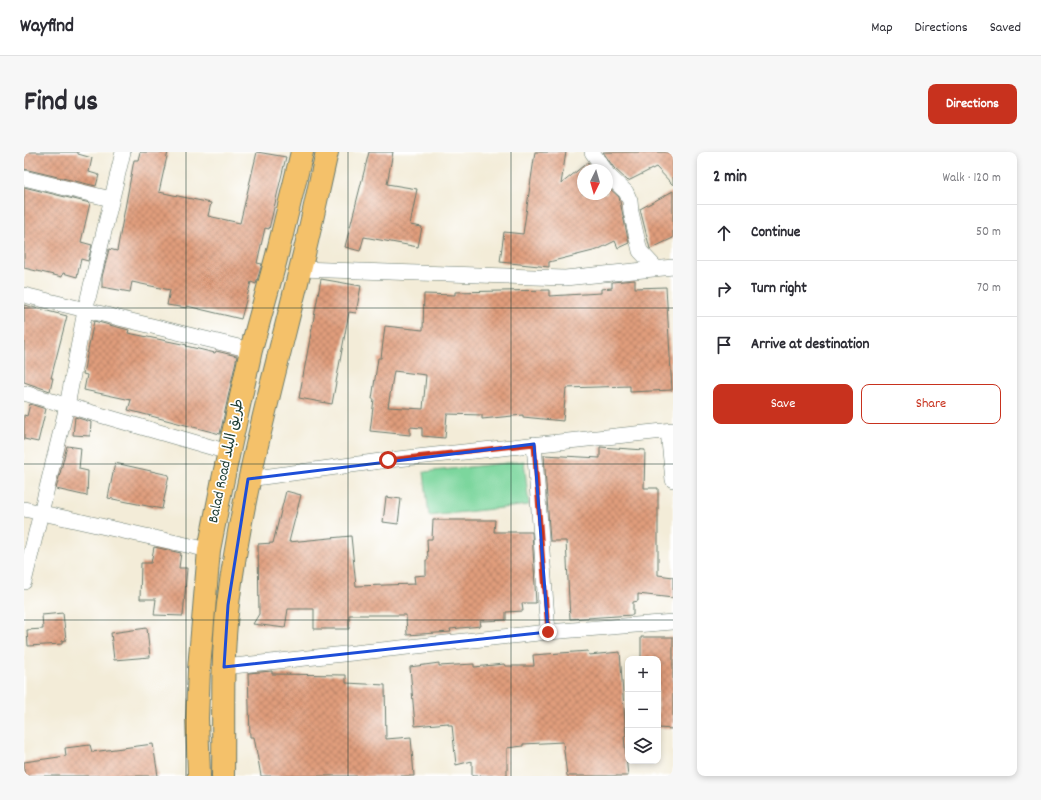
<!DOCTYPE html>
<meta charset="utf-8">
<style>
:root{--surface:#fff;--page:#f7f7f7;--text:#2b2b33;--muted:#7c7c81;--line:#e1e1e2;--accent:#c8321e}
body{margin:0;font-family:Dekko,"Playpen Sans Arabic",sans-serif;background:var(--page);color:var(--text)}
.controls{position:absolute;right:12px;bottom:12px;display:grid;overflow:hidden;border-radius:8px;box-shadow:0 2px 6px #0003}
.controls button{width:36px;height:36px;display:grid;place-items:center;padding:0;border:0;border-bottom:1px solid var(--line);background:var(--surface);color:var(--text);font:20px sans-serif}
.compass{position:absolute;left:553px;top:12px;width:36px;height:36px;border-radius:50%;background:var(--surface);box-shadow:0 2px 6px #0003;rotate:185deg}
.stop{position:absolute;width:12px;height:12px;margin:-9px;border:3px solid #c8321e;border-radius:50%;background:#fff}
.stop.end{background:#c8321e;border-color:#fff;box-shadow:0 1px 4px #0008}
.list{margin:0;padding:0;list-style:none}
h2{display:flex;justify-content:space-between;align-items:center;height:52px;margin:0;padding:0 16px;font-size:17px}
h2 small{font-size:13px;font-weight:400;color:var(--muted)}
.list li{display:grid;grid-template-columns:26px 1fr auto;gap:12px;align-items:center;box-sizing:border-box;height:56px;padding:0 16px;border-top:1px solid var(--line)}
.list b{display:block;font-size:15px;white-space:nowrap}
.list em{font-size:13px;font-style:normal;color:var(--muted)}
.actions{display:flex;gap:8px;padding:12px 16px}
.actions a{flex:1;padding:9px 0;border:1px solid var(--accent);border-radius:8px;text-align:center;font-size:14px;color:var(--accent)}
.actions .main{background:var(--accent);color:#fff}
.icon{flex:none;width:22px;height:22px;fill:none;stroke:currentColor;stroke-width:2;stroke-linecap:round;stroke-linejoin:round}
.map{position:relative;flex:none;width:649px;height:624px;overflow:hidden;border-radius:8px}
header{display:flex;align-items:center;gap:24px;box-sizing:border-box;height:56px;padding:0 20px;background:var(--surface);border-bottom:1px solid var(--line)}
header strong{font-size:19px}
nav{display:flex;gap:22px;margin-inline-start:auto;font-size:14px}
.intro{display:flex;align-items:center;justify-content:space-between;box-sizing:border-box;height:96px;padding:0 24px}
h1{margin:0;font-size:28px}
.button{padding:10px 18px;border-radius:8px;background:var(--accent);color:#fff;font-size:14px;font-weight:700}
main{display:flex;gap:24px;padding:0 24px}
aside{flex:1;background:var(--surface);border-radius:8px;box-shadow:0 2px 6px #0003}
.map>svg:first-child{display:block}
.park{fill:#7cd69d;stroke:#4e8a68}
.building{fill:url(#building-cross-hatch);fill-rule:evenodd}
.lines{fill:none;stroke-linecap:round;stroke-linejoin:round}
.minor-casing{stroke:#697a6d;stroke-width:16}
.trunk-casing{stroke:#697a6d;stroke-width:24}
.minor{stroke:#fff;stroke-width:15}
.trunk{stroke:#f4c16a;stroke-width:22}
.route{stroke:#c8321e;stroke-width:5}
.marked{fill:none;stroke:#1d4ed8;stroke-width:3;stroke-linejoin:round}
.grid{fill:none;stroke:#1f3d34;stroke-width:1;stroke-opacity:0.55}
.labels{text-anchor:middle;dominant-baseline:central;stroke-width:3.5;stroke-linejoin:round;paint-order:stroke}
.street-label{font-size:15px;fill:#1f3d34;stroke:#fff}
</style>
<header>
<strong>Wayfind</strong>
<nav><a>Map</a><a>Directions</a><a>Saved</a></nav>
</header>
<div class="intro"><h1>Find us</h1><a class="button">Directions</a></div>
<main>
<div class="map">
<svg width="649" height="624" viewBox="0 0 649 624">
<defs>
<pattern id="building-cross-hatch" width="8" height="8" patternUnits="userSpaceOnUse"><rect width="8" height="8" fill="#e09d7c"/><path d="M0 0l8 8M0 8l8-8" fill="none" stroke="#b58166"/></pattern>
</defs>
<rect width="100%" height="100%" fill="#fff"/>
<filter id="ink" filterUnits="userSpaceOnUse"><feTurbulence type="fractalNoise" baseFrequency=".025" numOctaves="2"/><feDisplacementMap in="SourceGraphic" scale="8" xChannelSelector="R" yChannelSelector="G"/><feConvolveMatrix kernelMatrix="1 2 1 2 8 2 1 2 1" color-interpolation-filters="sRGB"/></filter>
<filter id="wash" filterUnits="userSpaceOnUse"><feTurbulence type="fractalNoise" baseFrequency=".012" numOctaves="4" result="noise"/><feDisplacementMap in="SourceGraphic" scale="16" xChannelSelector="R" yChannelSelector="G"/><feGaussianBlur stdDeviation="0.9" result="paint"/><feColorMatrix in="noise" values="0 0 0 0 0 0 0 0 0 0 0 0 0 0 0 0 0 1.4 0 .05"/><feComposite in="paint" operator="in"/></filter>
<g filter="url(#wash)">
<rect width="100%" height="100%" fill="#f3ecd8"/>
<!-- park -->
<path class="park" d="M500 309 505 353 405 364 400 320Z"/>
<g id="blocks">
<!-- building -->
<g class="building">
<path d="M0 0H54V2L68 6 65 20 75 23 72 34 0 17Z"/>
<path d="M116 0H144L135 40 187 51 184 64 216 71 233 0 262 5 245 77 241 76 233 111 238 112 232 132 227 130 217 167 163 154V156L143 153 146 138 108 130 106 140 78 135V125L85 97 93 99 110 8H114Z"/>
<path d="M345 0H369L363 32 393 37 386 73 398 75 394 95 340 85 336 99 321 95Z"/>
<path d="M511 0H542L537 32 564 10 570 18H559V42H583V34L595 45 605 91 594 96 591 89 573 98 525 110V115L476 110 480 80 499 82Z"/>
<path d="M579 0H649V33L632 15 604 29 590 16Z"/>
<path d="M0 35 66 51 57 90 68 93 64 109 57 107 53 125 39 121 38 125 0 116Z"/>
<path d="M649 39V86L626 97 616 57Z"/>
<path d="M297 127 337 134 332 161 325 160 308 252 275 246Z"/>
<path d="M611 128V136L642 135 648 238 606 240V234L542 236 539 269 499 265V263L458 267V263L423 262 421 286 398 284V276L386 275V283L346 279 350 247H348L354 206H357L361 174 399 178 400 142 431 143V140L525 138V144L577 141V137L588 136V130ZM370 219 402 223 399 257 364 255Z"/>
<path d="M0 153 43 164 27 226H29L26 239 0 230Z"/>
<path d="M70 169 105 178 104 181 163 193 162 194 191 201 192 199 213 204 196 282 104 258 107 248 60 238 63 223 59 222Z"/>
<path d="M6 252 22 257 14 290 0 287V263L3 264Z"/>
<path d="M51 265 67 270 66 284 49 283Z"/>
<path d="M43 294 57 296 55 317 64 319 63 344 32 337Z"/>
<path d="M576 295 621 298 620 336H634V423L649 425V446L614 442V449L609 450V463L546 467 542 389H526L520 303 576 306Z"/>
<path d="M91 311 145 323 138 357 84 346Z"/>
<path d="M262 339 277 343 265 390 327 384 332 434 391 432 390 424 402 423V408H404L403 387H408L409 368H471L470 380H508L512 451H498L499 459 482 460V468L456 469 457 474 426 477 427 480 383 483 382 463H325V477H290V457H264L261 476 229 472 235 462 234 392 249 391Z"/>
<path d="M362 345 377 347 374 372 359 370Z"/>
<path d="M130 395 157 401 155 416H163L159 464 130 463 132 447H116L117 411H127Z"/>
<path d="M39 461 42 488 38 489V492L4 494 3 478 19 477 18 463Z"/>
<path d="M123 476 126 505 90 508 87 481Z"/>
<path d="M617 485H649V577L634 576V507H617Z"/>
<path d="M564 499 565 503 596 500 602 584H600L604 624H543L539 590 499 592V594L483 596V624H448V609L432 613 428 573H424V571L391 574 386 515 415 511V514L450 512V515L480 512 481 514H510L509 503Z"/>
<path d="M248 519V522L322 523V531L361 533 362 587 387 585 390 624H237L230 585H226L224 521Z"/>
<path d="M129 592 134 624H0V610L42 604 41 596 66 593 68 600Z"/>
</g>
</g>
</g>
<g filter="url(#ink)">
<use href="#blocks" fill-opacity="0" stroke="#697a6d" stroke-width="1"/>
<g class="lines">
<!-- minor casing -->
<g class="minor-casing">
<g id="minor">
<path d="M568 0 581 18"/>
<path d="M583 22 602 40 606 49 607 60 616 99 631 115"/>
<path d="M0 26 87 47"/>
<path d="M276 117 541 126 649 115"/>
<path d="M0 143 227 198"/>
<path d="M0 241 204 300"/>
<path d="M644 279 649 328"/>
<path d="M510 292 524 480"/>
<path d="M224 327 364 308 649 278"/>
<path d="M0 357 185 398"/>
<path d="M0 430 43 254 61 159 99 0"/>
<path d="M200 515 524 480 649 470"/>
</g>
</g>
<!-- trunk casing -->
<g class="trunk-casing">
<g id="trunk">
<path d="M175 624 173 566 175 517 185 398 198 332 227 198 252 107 278 0"/>
<path d="M199 624C200 567 197 508 204 452 218 338 249 229 276 118 286 79 294 39 303 0"/>
</g>
</g>
<!-- minor -->
<use href="#minor" class="minor"/>
<!-- trunk -->
<use href="#trunk" class="trunk"/>
</g>
</g>
<g class="lines" filter="url(#ink)">
<!-- route -->
<path class="route" d="M364 308 510 292 524 480"/>
</g>
<!-- marked area -->
<path class="marked" d="M510 292 524 480 200 515 204 453 224 327Z"/>
<!-- grid -->
<path class="grid" d="M162 0V624M324 0V624M487 0V624M0 156H649M0 312H649M0 468H649"/>
<g class="labels">
<!-- street labels -->
<g class="street-label">
<text transform="translate(203 309) rotate(-78)">Balad Road طريق البلد</text>
</g>
</g>
</svg>
<div class="controls">
<button>+</button>
<button>−</button>
<button><svg class="icon" aria-label="layers" viewBox="0 0 24 24"><path d="M12 4l9 5-9 5-9-5zM3 14l9 5 9-5"/></svg></button>
</div>
<svg class="compass" viewBox="-18 -18 36 36"><path d="M0-13l5 13h-10z" fill="#e53935"/><path d="M0 13l5-13h-10z" fill="#7c7c81"/></svg>
<div class="stop" style="left:364px;top:308px"></div>
<div class="stop end" style="left:524px;top:480px"></div>
</div>
<aside>
<h2>2 min<small>Walk · 120 m</small></h2>
<ul class="list">
<li><svg class="icon" aria-label="ahead" viewBox="0 0 24 24"><path d="M12 20V5M6 11l6-6 6 6"/></svg><div><b>Continue</b></div><em>50 m</em></li>
<li><svg class="icon" aria-label="right" viewBox="0 0 24 24"><path d="M7 20v-9h11M14 6l5 5-5 5"/></svg><div><b>Turn right</b></div><em>70 m</em></li>
<li><svg class="icon" aria-label="arrive" viewBox="0 0 24 24"><path d="M6 21V4h12l-3 4 3 4H6"/></svg><div><b>Arrive at destination</b></div></li>
</ul>
<div class="actions"><a class="main">Save</a><a>Share</a></div>
</aside>
</main>
